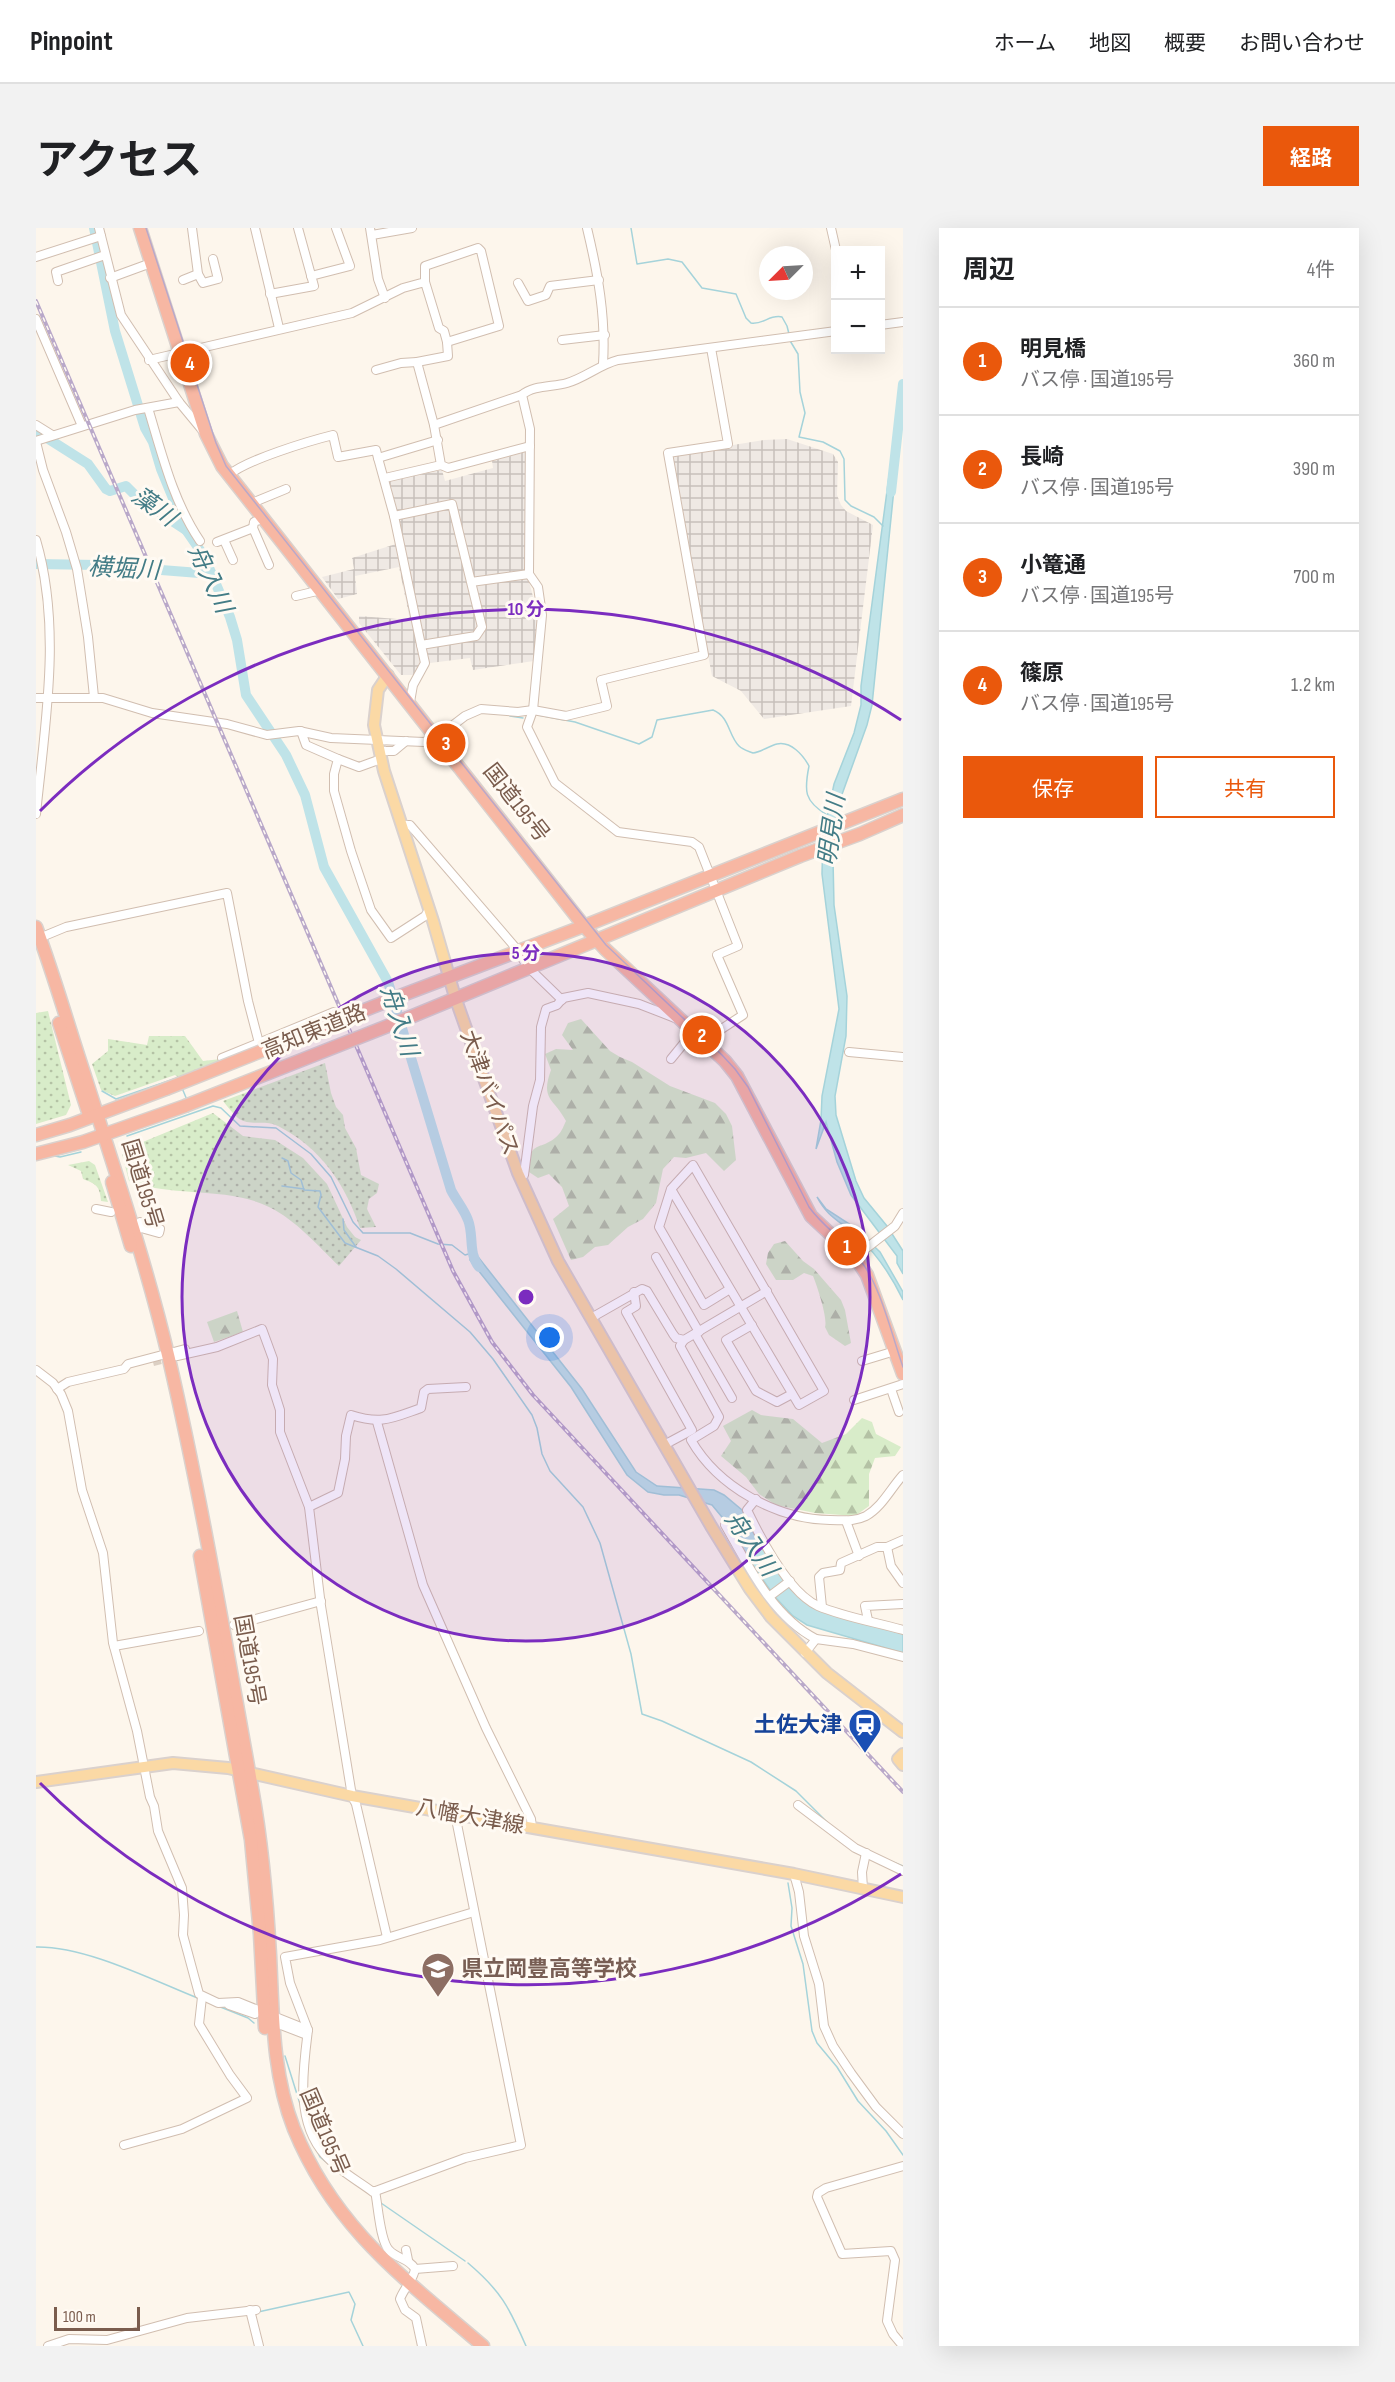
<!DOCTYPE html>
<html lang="ja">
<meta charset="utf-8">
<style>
:root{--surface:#fff;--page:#f2f2f2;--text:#202124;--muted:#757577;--line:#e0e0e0;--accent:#ea580c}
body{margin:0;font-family:"Sofia Sans Condensed","Noto Sans JP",sans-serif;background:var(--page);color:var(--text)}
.controls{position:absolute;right:18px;top:18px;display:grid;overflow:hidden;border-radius:0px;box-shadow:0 6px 24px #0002}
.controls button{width:54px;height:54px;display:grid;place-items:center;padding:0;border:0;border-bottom:2px solid var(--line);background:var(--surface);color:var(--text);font:30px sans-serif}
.compass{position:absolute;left:723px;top:18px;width:54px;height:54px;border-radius:50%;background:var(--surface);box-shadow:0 6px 24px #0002;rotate:246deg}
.scale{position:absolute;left:18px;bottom:15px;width:86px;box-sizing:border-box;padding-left:6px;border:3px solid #7a5c4d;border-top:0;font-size:16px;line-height:21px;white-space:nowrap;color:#7a5c4d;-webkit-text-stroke:4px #fffaf3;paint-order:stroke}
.you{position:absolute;left:514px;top:1110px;width:21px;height:21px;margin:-15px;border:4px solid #fff;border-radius:50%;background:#1a73e8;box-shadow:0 0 0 9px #1a73e833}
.badge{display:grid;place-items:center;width:39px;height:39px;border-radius:50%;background:var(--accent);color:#fff;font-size:20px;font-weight:700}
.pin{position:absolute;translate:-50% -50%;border:3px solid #fff;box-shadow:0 2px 6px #0006}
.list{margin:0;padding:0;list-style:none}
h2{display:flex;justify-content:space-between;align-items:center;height:78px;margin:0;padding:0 24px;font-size:26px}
h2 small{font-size:20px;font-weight:400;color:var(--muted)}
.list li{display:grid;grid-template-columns:39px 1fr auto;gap:18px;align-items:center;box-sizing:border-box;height:108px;padding:0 24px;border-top:2px solid var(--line)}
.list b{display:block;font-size:22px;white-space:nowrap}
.list p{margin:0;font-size:20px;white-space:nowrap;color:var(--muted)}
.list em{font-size:20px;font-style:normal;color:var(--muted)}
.actions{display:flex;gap:12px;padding:18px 24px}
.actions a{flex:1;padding:14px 0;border:2px solid var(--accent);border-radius:0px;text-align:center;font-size:21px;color:var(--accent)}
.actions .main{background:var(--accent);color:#fff}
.map{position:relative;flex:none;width:867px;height:2118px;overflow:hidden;border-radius:0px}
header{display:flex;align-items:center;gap:36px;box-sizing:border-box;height:84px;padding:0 30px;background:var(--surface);border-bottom:2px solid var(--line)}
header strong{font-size:28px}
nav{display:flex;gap:33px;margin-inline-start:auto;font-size:21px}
.intro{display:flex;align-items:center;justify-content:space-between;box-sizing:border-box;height:144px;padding:0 36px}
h1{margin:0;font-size:42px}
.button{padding:15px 27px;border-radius:0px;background:var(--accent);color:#fff;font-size:21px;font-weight:700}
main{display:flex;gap:36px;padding:0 36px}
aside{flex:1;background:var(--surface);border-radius:0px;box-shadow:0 6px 24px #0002}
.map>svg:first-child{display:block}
.industrial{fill:url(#industrial-grid)}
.grass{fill:url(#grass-dots)}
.forest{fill:url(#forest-firs)}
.water{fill:#bfe3e8;stroke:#a5d3da;stroke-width:1.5}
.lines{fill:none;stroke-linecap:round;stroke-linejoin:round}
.stream{stroke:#a5d3da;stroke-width:1.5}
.river{stroke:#bfe3e8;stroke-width:10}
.minor-tunnel{stroke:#dcd0c4;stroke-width:8;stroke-dasharray:8 4;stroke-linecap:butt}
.minor-casing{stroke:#d1beb0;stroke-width:10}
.major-casing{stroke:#dad1cd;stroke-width:14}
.highway-casing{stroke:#dad1cd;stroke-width:15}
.minor{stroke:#fff;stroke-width:8}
.major{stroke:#fbd9a5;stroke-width:10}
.highway{stroke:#f7b7a3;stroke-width:12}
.tram{stroke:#b9a8c9;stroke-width:1.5}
.rail-casing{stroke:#b9a8c9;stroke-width:4}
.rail{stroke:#fffaf3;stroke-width:1.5;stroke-dasharray:4.5;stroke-linecap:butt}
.highway-bridge-casing{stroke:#dad1cd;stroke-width:15;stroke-linecap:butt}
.highway-bridge{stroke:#f7b7a3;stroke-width:12}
.ring{fill:none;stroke:#7b2cbf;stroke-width:3}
.labels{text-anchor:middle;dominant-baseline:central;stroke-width:6;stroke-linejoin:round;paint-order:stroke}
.street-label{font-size:22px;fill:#7a5c4d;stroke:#fffaf3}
.transit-label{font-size:22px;font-weight:bold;fill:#164399;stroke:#fffaf3;text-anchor:end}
.education-label{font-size:22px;font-weight:bold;fill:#785e54;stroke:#fffaf3;text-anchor:start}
.water-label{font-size:24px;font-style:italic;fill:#437c86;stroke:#fffaf3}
.centre{fill:#7b2cbf;stroke:#fffaf3;stroke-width:3}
.ring-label{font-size:18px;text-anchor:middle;font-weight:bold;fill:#7b2cbf;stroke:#fffaf3;stroke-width:6;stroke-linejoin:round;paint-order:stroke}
</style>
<header>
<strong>Pinpoint</strong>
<nav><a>ホーム</a><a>地図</a><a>概要</a><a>お問い合わせ</a></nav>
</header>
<div class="intro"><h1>アクセス</h1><a class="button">経路</a></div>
<main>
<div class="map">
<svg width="867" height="2118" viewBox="0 0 867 2118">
<defs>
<pattern id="industrial-grid" width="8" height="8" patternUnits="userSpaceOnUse" patternTransform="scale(1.5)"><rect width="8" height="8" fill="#efe9e4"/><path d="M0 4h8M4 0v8" fill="none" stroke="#c7c0bb"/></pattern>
<pattern id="grass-dots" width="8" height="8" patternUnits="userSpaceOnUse" patternTransform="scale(1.5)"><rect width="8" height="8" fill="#d8ecc9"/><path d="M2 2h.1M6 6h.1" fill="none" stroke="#b4c2a5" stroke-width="1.8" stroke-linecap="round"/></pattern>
<pattern id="forest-firs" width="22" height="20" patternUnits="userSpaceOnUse" patternTransform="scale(1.5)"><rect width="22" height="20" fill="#d8ecc9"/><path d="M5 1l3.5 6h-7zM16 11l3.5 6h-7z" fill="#b4c2a5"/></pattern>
</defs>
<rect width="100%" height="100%" fill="#fdf6ec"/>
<!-- industrial -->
<g class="industrial">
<path d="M751 211 797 226 802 234 801 267 805 277 810 283 837 297 815 478 728 491 705 463 676 448 635 227 728 212Z"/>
<path d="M489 224V338L502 388 498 433 437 442 434 430 386 436 379 447H365L323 395V388L374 392 363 339 319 348 321 366 302 371 286 349 318 341 316 330 366 314 353 253 406 242 409 253 457 240 456 233Z"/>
</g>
<!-- grass -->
<g class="grass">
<path d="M12 783 35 877 30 887 0 896V785Z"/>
<path d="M113 808H149L167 833 185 831 186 832 143 850 139 847 79 868 65 862 56 836 72 823V811L111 817Z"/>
<path d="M289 835 295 865 300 879 307 887 309 900 320 920 325 947 343 956 341 965 333 971 331 981 340 999 324 1000C310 957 284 919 242 898 229 891 214 899 202 890 197 886 192 879 187 873Z"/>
<path d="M177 885 207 908 239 912 267 930 291 956 311 999 319 1009 325 1012 303 1038C282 1018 260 992 233 979 191 958 137 970 93 953L86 926 102 916Z"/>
<path d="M53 933 59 937 72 974 65 973C64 958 60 956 47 951L45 943 32 937Z"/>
</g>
<!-- forest -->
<g class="forest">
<path d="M545 791 574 823 584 829 596 834 634 858 679 875 690 886 696 898 700 932 688 943 670 925 650 930 638 929 627 941 620 975 607 991 592 999 572 1017 559 1019 547 1029 535 1032 517 991 533 978 526 959 513 946 502 950 493 944C492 909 506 925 523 906 526 903 528 897 530 893 518 870 504 872 515 842L509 826 520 821 537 822 526 807 532 795Z"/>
<path d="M749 1013 767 1033 778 1041 805 1072 809 1082 815 1115 809 1118 793 1107 789 1099C792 1090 781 1058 777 1048L768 1045 757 1052H740L730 1036 732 1025 738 1016Z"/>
<path d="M201 1083 207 1104 178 1114 171 1094Z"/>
<path d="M716 1182 725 1187 757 1191 786 1215 810 1206 826 1190 836 1194 840 1206 865 1219 859 1228 839 1230 833 1246V1278L819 1288 779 1285 740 1277 723 1266 710 1249 685 1228 695 1213 687 1198Z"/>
</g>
<!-- water -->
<g class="water">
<path d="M853 248 859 251 836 477 831 497 804 572 797 631 798 677 811 768 810 808 799 868 800 887 820 953 828 970 851 998 867 1023V1046L861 1035V1028L815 967 801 934 790 894 780 921 785 892 786 868 803 781 786 646 787 609 798 556 818 505 825 477V458Z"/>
<path d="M781 969 790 981 818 999 844 1024 867 1064V1072C856 1049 840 1025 821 1008 804 993 792 990 781 969Z"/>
<path d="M439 1025 546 1161 600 1244 621 1258 678 1262 688 1267 706 1282 718 1306 748 1349 768 1372 867 1405V1425L771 1397 757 1388 740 1370 714 1334 695 1300 676 1277 643 1267H628L612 1264 591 1247 535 1159 434 1032V1028Z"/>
</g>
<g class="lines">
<!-- stream -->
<g class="stream">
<path d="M595 0 601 36 632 31 646 34 666 60 700 66 710 90 715 95C727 97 734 86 746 89L751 98 753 106"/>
<path d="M753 111 762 126 764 164 769 185 763 209 787 214 804 223 808 231 809 272 815 278 838 289 847 298"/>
<path d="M502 487 539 494 603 516 616 509 621 492 677 482C694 489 692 507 703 518 707 522 712 523 717 525 725 524 733 518 741 516 755 513 767 527 773 538 768 563 768 573 791 587"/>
<path d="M474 488 487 490"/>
<path d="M146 860 151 872"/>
<path d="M66 863 80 871 141 850"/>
<path d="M91 908 177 878 185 880 204 898 240 900 275 926 295 949 317 994 327 1005H374L402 1016 416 1017 429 1027 436 1025"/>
<path d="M19 928 24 929 45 924"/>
<path d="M246 930 252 933 255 945 265 952 268 962 284 963 285 967 282 979 309 1015 342 1028 360 1041 434 1104 457 1131 496 1187 501 1200 506 1226 514 1243 547 1279 564 1315 595 1426 606 1486 626 1493 715 1534 760 1563 792 1595"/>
<path d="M246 958 268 961"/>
<path d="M307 991 308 1002 320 1019"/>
<path d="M852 1632 867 1638"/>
<path d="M752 1655 756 1680 755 1698 767 1736 776 1803 781 1815 801 1839 822 1873 850 1903 867 1927"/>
<path d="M0 1719C50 1718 116 1752 164 1771"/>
<path d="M182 1778 212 1790 218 1795"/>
<path d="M249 1828 265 1879"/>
<path d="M271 1904 284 1929 307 1948"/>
<path d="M318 1955 336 1968"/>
<path d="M345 1975 429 2033"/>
<path d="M432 2035C465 2063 473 2079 490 2118"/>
<path d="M222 2084 313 2064 319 2076 315 2092 327 2118"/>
</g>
<!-- river -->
<g class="river">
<path d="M58 0 79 103 109 200 117 214 125 241 150 302 168 328 194 389 201 412 210 467 250 527 269 567 288 639 352 754 415 962C420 972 428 981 432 992 438 1007 432 1025 443 1039"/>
<path d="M0 203 52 236 70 261 74 263 90 258 104 272 150 302"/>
<path d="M855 264 867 156"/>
<path d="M0 336 62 337 176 346"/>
</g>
<!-- minor-tunnel -->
<path class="minor-tunnel" d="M117 1134 137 1129"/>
<!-- minor casing -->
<g class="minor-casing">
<g id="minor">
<path d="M63 0 85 87 143 174 167 203"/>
<path d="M156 0 162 46 167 55 182 51 177 31"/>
<path d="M219 0 243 100"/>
<path d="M334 0 342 51 349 70"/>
<path d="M551 0C562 46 570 89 567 136"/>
<path d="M795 0 800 22"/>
<path d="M336 7 376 0"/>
<path d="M0 29 65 8"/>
<path d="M275 48 314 38 300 0"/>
<path d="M74 50 115 35"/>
<path d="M147 52 162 46"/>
<path d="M22 53 20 44 69 27"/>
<path d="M482 55 492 73 510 67 514 58 563 52"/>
<path d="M234 66 278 58 262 0"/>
<path d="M0 91 46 198"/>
<path d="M844 97 867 94"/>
<path d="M526 112 569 107"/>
<path d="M113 132 316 85 367 60 389 54 403 100 408 103 411 114 463 98 445 23 442 20 389 38V54"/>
<path d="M340 142 365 135 381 134"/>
<path d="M486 167 398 197 405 237 412 240 494 218"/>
<path d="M112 180C126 226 137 273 164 313"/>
<path d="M0 197 16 207"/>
<path d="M398 197 381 134 412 128 411 114"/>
<path d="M0 213 99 182 143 174"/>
<path d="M0 214 7 242 30 304 41 341 52 409 58 469"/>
<path d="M193 247C210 232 273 213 297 207L302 229 340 222 342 230"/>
<path d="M349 250 405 237"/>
<path d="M216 275 250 261"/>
<path d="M358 288 342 230 402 212"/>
<path d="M228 290 218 294 217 300 233 337"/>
<path d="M0 312C26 400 9 496 0 586"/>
<path d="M188 312 197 332"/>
<path d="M181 314 217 300"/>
<path d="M435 354 416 276 358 288 385 417 440 408 446 399 435 354 493 346"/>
<path d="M260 368 285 362"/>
<path d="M0 470H67L116 485 191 496 231 507 263 503 295 510 388 514 404 507 429 488 445 481 482 484 497 482 530 488 571 478 565 452 668 427 632 225 692 216 675 120"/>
<path d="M374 474 377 457 389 435 385 417"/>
<path d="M265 503 270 517 302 531"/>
<path d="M343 523H358L370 513"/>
<path d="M345 531 323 539 302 531 298 546V563L315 623 335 682 355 710 389 688 393 682"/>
<path d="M366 597H374L479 719 492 739 526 772"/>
<path d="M1 711 30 699 191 665 212 773 223 815"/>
<path d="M667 813 707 787 681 727 702 718 663 619 656 614 582 604 519 555 491 499 497 482 506 387 502 359 493 346 494 201 486 167C497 157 517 159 531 155 549 150 563 137 582 132L800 103"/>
<path d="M813 824 867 829"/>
<path d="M186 830 298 784"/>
<path d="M635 831 657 804"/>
<path d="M484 949 488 947 497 878 504 852 505 799 510 781 521 777 527 770 552 765 603 776 639 790"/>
<path d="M635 961 763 1177 788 1163 657 937 635 961 623 999 668 1077 694 1061"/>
<path d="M60 981 75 984"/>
<path d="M99 1002 105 1000 123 1005 124 1001 104 994"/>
<path d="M620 1029 663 1104"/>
<path d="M819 1029 859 998 867 985"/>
<path d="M598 1064 600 1078 590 1084 656 1202 628 1217"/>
<path d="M555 1090 606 1061 611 1063 637 1106 640 1110 648 1112 731 1063"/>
<path d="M716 1097 690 1112 720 1163 741 1174 756 1166"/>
<path d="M659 1106 696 1170"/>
<path d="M648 1112 644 1118 683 1189 678 1198 655 1212C682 1259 740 1291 794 1292 807 1292 818 1294 830 1288 846 1279 855 1260 867 1247"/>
<path d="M141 1128 181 1119 226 1101 237 1131 236 1157 244 1182V1204L273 1279"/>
<path d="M826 1133 859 1123"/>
<path d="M0 1142 17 1155 25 1166 32 1183 46 1262 67 1325 77 1415 101 1503 114 1569 118 1578 122 1603 146 1660 148 1687 147 1707 163 1766 182 1775 202 1774 272 1802C267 1842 259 1894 289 1927 302 1942 321 1952 337 1964L429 1930 485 1917 419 1586"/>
<path d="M21 1161 32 1154 88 1141 92 1136 149 1121"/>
<path d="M855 1161 863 1184"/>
<path d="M818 1172 867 1156"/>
<path d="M341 1194 387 1357 450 1500 495 1591 496 1600"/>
<path d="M720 1271 711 1282C724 1309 753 1365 782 1378 808 1389 839 1394 867 1402"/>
<path d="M810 1293 823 1328"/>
<path d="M689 1297C712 1337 736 1388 780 1411L769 1425"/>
<path d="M851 1319 855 1338 867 1355"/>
<path d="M734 1368 754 1353"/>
<path d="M786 1379 783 1349 787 1345 804 1342 805 1335 841 1319H851L867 1312"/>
<path d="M832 1392 829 1378 867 1376"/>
<path d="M198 1397 285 1373"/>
<path d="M780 1411 817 1416 867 1429"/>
<path d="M78 1418 163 1403"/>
<path d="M762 1577 819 1620 867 1643"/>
<path d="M758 1646 763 1664 768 1708 783 1756 788 1798 797 1818 815 1845 840 1879 867 1906"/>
<path d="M827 1661 826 1644 830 1625"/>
<path d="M351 1709 320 1576 316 1568 285 1378 273 1279 302 1265 309 1231 310 1208 315 1187C346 1197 356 1190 385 1180L388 1164 392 1161 430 1159"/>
<path d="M193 1777 219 1786"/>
<path d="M245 1797 271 1807"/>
<path d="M272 1802 254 1755 249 1729 344 1712 438 1684"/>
<path d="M88 1917 146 1901 211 1870 194 1847 163 1796 166 1769"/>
<path d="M339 1963C342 1977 344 2013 353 2022 361 2031 373 2030 379 2041 378 2051 368 2060 364 2071L369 2082 380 2090 386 2118"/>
<path d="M370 2022 372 2032"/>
<path d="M379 2041 417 2038"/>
<path d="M214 2082 223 2118"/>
<path d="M12 2118 33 2111 71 2112 151 2090 220 2082"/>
<path d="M867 2118 857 2106 851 2093 859 2032 855 2023 806 2026 781 1969 782 1965 790 1960 867 1938"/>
</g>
</g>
<!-- major casing -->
<g class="major-casing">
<g id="major">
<path d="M352 447 342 462 338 497 348 543 397 693 419 769 448 851 482 945 522 1033 675 1298 714 1361 735 1389 791 1445 867 1504"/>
<path d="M867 1526 862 1531 867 1537"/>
<path d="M0 1554 137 1535 192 1540 316 1568 758 1646 867 1669"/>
</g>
</g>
<!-- highway casing -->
<g class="highway-casing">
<g id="highway">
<path d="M104 0 170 206 186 238 548 698 569 721 689 833 701 848 775 988 819 1029 831 1047 867 1146"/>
<path d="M0 699C18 747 32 797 48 845 78 940 110 1034 133 1131 166 1273 190 1417 216 1560 226 1615 231 1672 234 1727 237 1786 236 1845 258 1901 299 2001 368 2050 447 2118"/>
<path d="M364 768 548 698 867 571"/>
<path d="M372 790 764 628 824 606 867 587"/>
<path d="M23 795 53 887"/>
<path d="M0 907 34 897 130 861"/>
<path d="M0 926 47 914 149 878"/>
<path d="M76 954 95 1018"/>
<path d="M164 1328 215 1612 224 1706 229 1800"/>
</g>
</g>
<!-- minor -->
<use href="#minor" class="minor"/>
<!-- major -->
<use href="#major" class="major"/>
<!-- highway -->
<use href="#highway" class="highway"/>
<!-- tram -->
<path class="tram" d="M110 0 180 215 190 238 570 717 686 827 699 841 712 859 773 979C787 999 809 1012 824 1032 844 1056 856 1108 867 1139"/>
<!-- rail casing -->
<g class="rail-casing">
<path id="rail" d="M0 73 417 1043 456 1114 497 1167 867 1564"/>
</g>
<!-- rail -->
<use href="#rail" class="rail"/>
<!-- highway-bridge casing -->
<g class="highway-bridge-casing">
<g id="highway-bridge">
<path d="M130 861 364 768"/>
<path d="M149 878 372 790"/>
</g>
</g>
<!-- highway-bridge -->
<use href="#highway-bridge" class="highway-bridge"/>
</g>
<!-- distance rings -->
<circle cx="490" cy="1069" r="344" fill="#7b2cbf" fill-opacity=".12"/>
<g class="ring">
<circle cx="490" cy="1069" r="344"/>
<path d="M865 1646A688 688 0 0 1 4 1555M4 583A688 688 0 0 1 865 492"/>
</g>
<!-- icons -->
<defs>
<g id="station-pin" transform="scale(1.725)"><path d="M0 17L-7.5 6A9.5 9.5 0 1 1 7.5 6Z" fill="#1a4fb4" stroke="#fffaf3"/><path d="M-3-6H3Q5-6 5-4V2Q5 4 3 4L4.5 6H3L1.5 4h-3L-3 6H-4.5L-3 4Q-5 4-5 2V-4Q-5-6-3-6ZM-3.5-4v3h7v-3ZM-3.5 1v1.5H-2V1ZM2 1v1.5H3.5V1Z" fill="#fff"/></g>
<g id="school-pin" transform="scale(1.725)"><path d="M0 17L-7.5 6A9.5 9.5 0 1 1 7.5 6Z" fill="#8d6e63" stroke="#fffaf3"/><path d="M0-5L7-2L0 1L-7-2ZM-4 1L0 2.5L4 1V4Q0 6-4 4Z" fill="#fff"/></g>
</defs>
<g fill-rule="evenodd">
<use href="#station-pin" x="829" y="1497"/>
<use href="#school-pin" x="402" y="1741"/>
</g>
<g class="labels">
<!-- street labels -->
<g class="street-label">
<text transform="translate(480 575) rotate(52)">国道195号</text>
<text transform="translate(278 804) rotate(-22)">高知東道路</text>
<text transform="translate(453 865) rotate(70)">大津バイパス</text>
<text transform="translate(106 956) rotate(73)">国道195号</text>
<text transform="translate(213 1432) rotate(80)">国道195号</text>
<text transform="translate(434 1589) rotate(10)">八幡大津線</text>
<text transform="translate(288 1904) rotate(67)">国道195号</text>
</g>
<!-- transit labels -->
<g class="transit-label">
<text x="806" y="1497">土佐大津</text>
</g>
<!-- education labels -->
<g class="education-label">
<text x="425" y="1741">県立岡豊高等学校</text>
</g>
<!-- water labels -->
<g class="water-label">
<text transform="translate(118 279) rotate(36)">藻川</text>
<text transform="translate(88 341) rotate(3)">横堀川</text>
<text transform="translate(174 351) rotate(65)">舟入川</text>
<text transform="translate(796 602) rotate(-82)">明見川</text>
<text transform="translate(363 793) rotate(72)">舟入川</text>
<text transform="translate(715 1316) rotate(55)">舟入川</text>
</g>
</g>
<circle cx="490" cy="1069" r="9" class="centre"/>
<g class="ring-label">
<text x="490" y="387">10 分</text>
<text x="490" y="731">5 分</text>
</g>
</svg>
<div class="controls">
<button>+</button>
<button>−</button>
</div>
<svg class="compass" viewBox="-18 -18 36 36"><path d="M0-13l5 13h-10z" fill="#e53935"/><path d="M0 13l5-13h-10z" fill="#757577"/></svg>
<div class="scale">100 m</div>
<div class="you"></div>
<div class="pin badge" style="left:811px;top:1018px">1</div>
<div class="pin badge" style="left:666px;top:807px">2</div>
<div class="pin badge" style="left:410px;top:515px">3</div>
<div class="pin badge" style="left:154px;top:135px">4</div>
</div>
<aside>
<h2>周辺<small>4件</small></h2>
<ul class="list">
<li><span class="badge">1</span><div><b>明見橋</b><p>バス停 · 国道195号</p></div><em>360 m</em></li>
<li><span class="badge">2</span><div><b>長崎</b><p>バス停 · 国道195号</p></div><em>390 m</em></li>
<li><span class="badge">3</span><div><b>小篭通</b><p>バス停 · 国道195号</p></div><em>700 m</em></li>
<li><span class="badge">4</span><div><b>篠原</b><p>バス停 · 国道195号</p></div><em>1.2 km</em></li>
</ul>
<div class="actions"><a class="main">保存</a><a>共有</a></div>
</aside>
</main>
